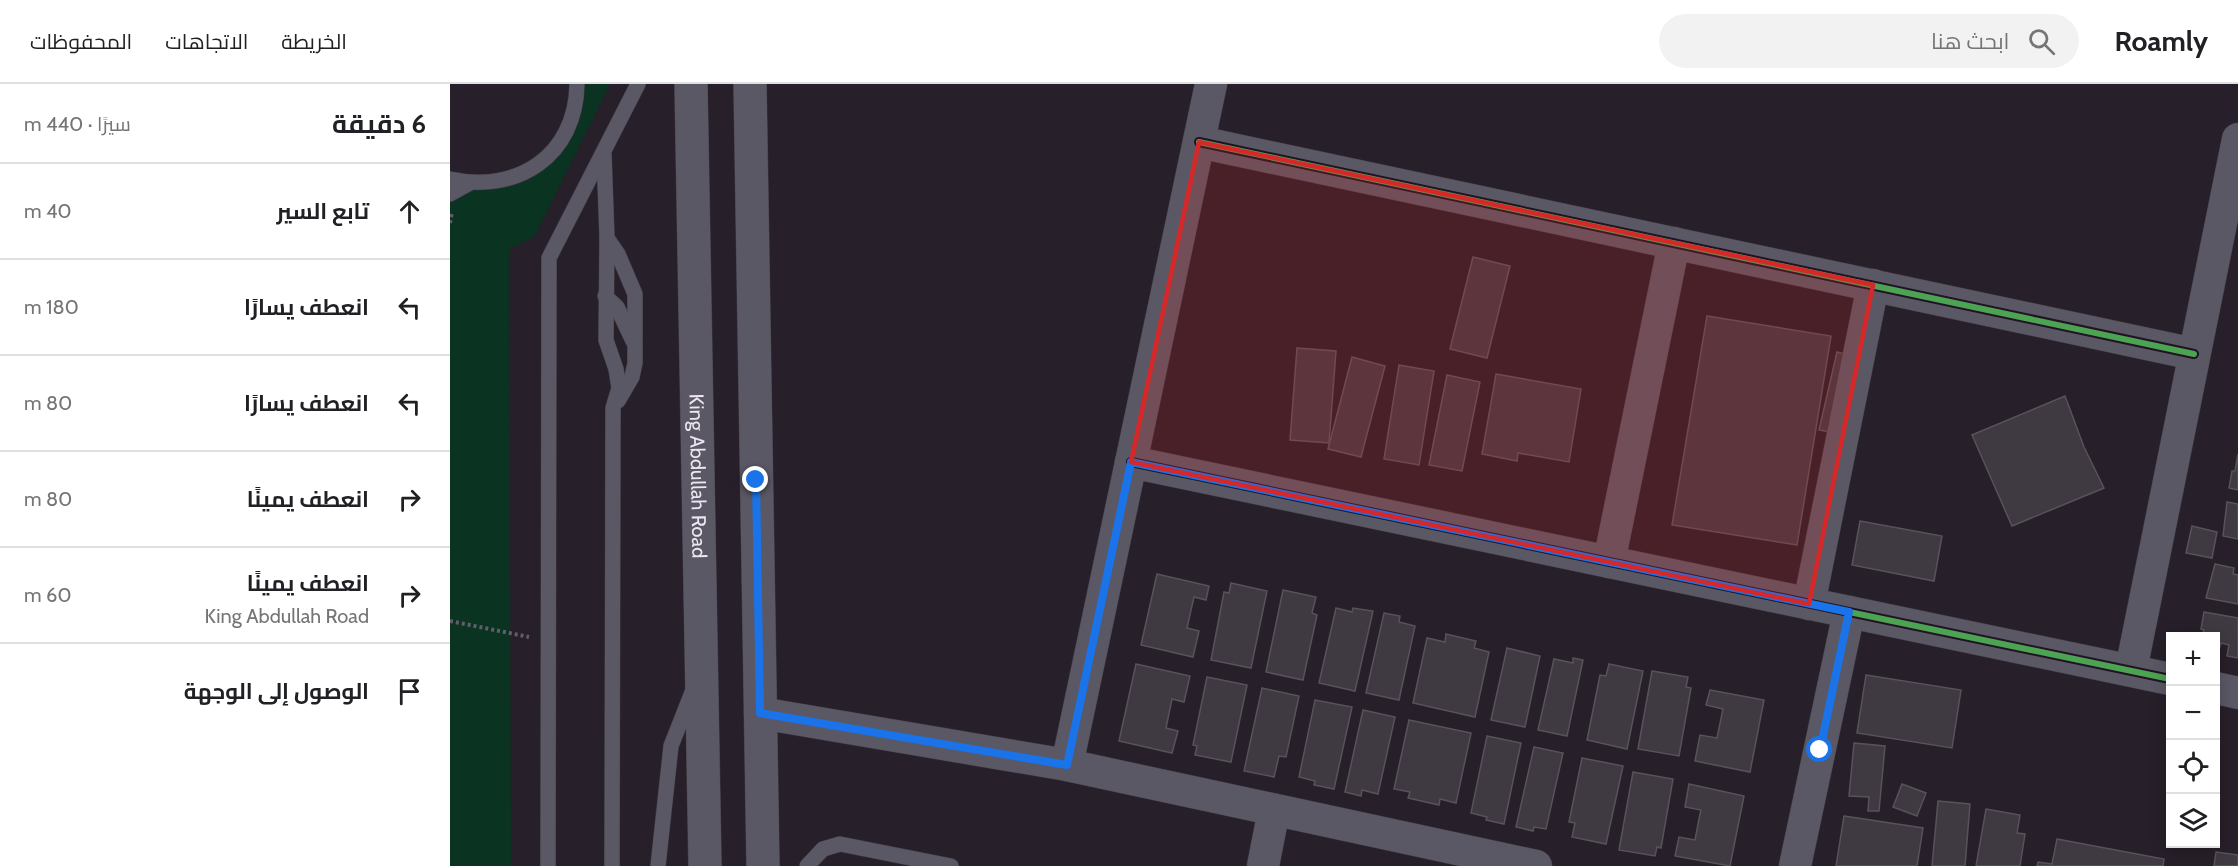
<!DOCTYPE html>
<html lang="ar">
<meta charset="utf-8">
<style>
:root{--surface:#fff;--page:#f2f2f2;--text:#202124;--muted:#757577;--line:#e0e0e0}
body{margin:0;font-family:Cabin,Cairo,sans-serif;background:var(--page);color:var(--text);direction:rtl}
.controls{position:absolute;right:18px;bottom:18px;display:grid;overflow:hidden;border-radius:0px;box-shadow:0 3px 15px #0003}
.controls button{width:54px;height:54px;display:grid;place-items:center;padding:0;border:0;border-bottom:2px solid var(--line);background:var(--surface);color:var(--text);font:30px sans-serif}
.stop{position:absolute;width:18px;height:18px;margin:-14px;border:4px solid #1a73e8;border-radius:50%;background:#fff}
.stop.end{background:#1a73e8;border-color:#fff;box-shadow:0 2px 6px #0008}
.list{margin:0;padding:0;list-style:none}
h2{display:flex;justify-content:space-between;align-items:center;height:78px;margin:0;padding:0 24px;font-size:26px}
h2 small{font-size:20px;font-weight:400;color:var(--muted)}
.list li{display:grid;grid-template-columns:39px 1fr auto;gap:18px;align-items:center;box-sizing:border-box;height:96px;padding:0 24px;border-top:2px solid var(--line)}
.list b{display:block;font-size:22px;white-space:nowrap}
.list p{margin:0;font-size:20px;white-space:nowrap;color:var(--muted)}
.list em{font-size:20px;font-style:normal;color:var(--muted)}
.icon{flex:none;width:33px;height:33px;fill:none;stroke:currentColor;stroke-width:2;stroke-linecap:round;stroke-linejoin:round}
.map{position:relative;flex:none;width:1788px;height:782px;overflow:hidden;direction:ltr}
header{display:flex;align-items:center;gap:36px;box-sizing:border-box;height:84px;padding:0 30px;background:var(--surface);border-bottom:2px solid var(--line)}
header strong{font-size:28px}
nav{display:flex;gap:33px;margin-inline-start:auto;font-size:21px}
.search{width:420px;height:54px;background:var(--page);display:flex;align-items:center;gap:15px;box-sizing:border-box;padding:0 21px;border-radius:33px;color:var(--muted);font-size:22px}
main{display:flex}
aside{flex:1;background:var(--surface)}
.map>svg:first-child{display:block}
.green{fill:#0a3322}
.building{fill:#3f3941;stroke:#5a525b;stroke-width:1.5}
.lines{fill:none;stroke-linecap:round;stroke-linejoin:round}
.service-casing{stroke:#423c44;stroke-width:16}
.minor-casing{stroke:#423c44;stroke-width:33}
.tertiary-casing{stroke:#423c44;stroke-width:34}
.path{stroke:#605e68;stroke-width:4;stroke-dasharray:3 3;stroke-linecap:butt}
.service{stroke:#595864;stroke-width:15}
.minor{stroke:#595864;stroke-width:32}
.tertiary{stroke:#595864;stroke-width:33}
.cycleway-casing{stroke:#211224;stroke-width:10}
.cycleway{stroke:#4ca352;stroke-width:6}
.route{stroke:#1a73e8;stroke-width:8}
.marked{fill:#d62828;fill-opacity:0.2;stroke:#d62828;stroke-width:4.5;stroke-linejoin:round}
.labels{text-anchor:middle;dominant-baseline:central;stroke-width:4.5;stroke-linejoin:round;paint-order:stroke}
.street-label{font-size:20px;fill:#efe5f1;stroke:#211224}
</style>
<header>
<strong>Roamly</strong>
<div class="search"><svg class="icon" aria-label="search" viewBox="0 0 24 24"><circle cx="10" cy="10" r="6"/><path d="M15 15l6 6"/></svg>ابحث هنا</div>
<nav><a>الخريطة</a><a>الاتجاهات</a><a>المحفوظات</a></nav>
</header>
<main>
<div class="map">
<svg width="1788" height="782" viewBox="0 0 1788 782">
<rect width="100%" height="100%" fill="#271f29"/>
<!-- green -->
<path class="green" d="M127 0H160L85 152 59 165 61 782H0V95L41 99 109 59Z"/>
<!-- building -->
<g class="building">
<path d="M1023 173 1060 182 1037 274 1000 265Z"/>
<path d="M1257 232 1381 252 1347 461 1222 441Z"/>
<path d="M847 264 886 267 879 359 840 356Z"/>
<path d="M1387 268 1399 271 1396 351 1369 346Z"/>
<path d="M902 273 935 282 911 373 878 365Z"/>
<path d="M949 281 984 287 969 381 934 375Z"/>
<path d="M1046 290 1131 305 1119 378 1068 369 1067 377 1032 370Z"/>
<path d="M997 291 1030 298 1012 387 979 381Z"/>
<path d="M1615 312 1634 363 1654 404 1562 442 1522 351Z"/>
<path d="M1788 370V406L1779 404 1782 387H1785Z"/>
<path d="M1777 418 1788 420V455L1773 452Z"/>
<path d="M1410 437 1492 452 1484 497 1402 481Z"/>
<path d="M1742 442 1767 448 1762 474 1736 469Z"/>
<path d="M1765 480 1784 484 1783 490 1788 491V520L1756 514Z"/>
<path d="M707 490 759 502 756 516 744 513 737 544 749 547 743 573 691 561Z"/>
<path d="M781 499 817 507 801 584 761 576 774 508 779 509Z"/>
<path d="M833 506 866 513 862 529 867 531 853 596 816 588Z"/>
<path d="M886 524 902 528 903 524 923 527 905 607 869 599Z"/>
<path d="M1754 528 1788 534V574L1777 572 1779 561 1771 559 1769 566 1766 565V552H1752L1754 546 1751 545Z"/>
<path d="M934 529 950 532 949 538 965 542 949 616 916 609Z"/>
<path d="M996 550 1026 557 1024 564 1039 568 1025 633 963 619 977 554 995 558Z"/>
<path d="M1057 564 1090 572 1075 643 1041 636Z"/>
<path d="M1123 574 1133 576 1117 652 1088 646 1104 575 1123 579Z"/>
<path d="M686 580 740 592 734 618 722 615 716 644 728 647 722 669 669 657Z"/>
<path d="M1159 580 1193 587 1177 665 1137 656 1150 591 1156 592Z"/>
<path d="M1202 587 1238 593 1236 603 1241 604 1229 672 1188 665Z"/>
<path d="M1416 591 1511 606 1502 664 1407 649Z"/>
<path d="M757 593 797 601 781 678 745 671 747 662 743 661Z"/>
<path d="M812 604 849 612 836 673 829 672 824 693 794 687Z"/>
<path d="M1260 606 1314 616 1300 688 1245 677 1250 651 1267 654 1273 625 1256 621Z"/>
<path d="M865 616 902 623 884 705 864 701 865 697 849 693Z"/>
<path d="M913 626 945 633 928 710 912 706 911 712 895 708Z"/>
<path d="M959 636 1021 649 1006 719 990 715 989 721 958 714 960 708 944 705Z"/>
<path d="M1037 652 1071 659 1054 740 1036 736 1037 733 1021 729Z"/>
<path d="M1404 659 1435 662 1429 727H1418L1419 713 1399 712Z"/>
<path d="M1084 663 1113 669 1096 745 1084 743 1083 747 1066 743Z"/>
<path d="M1132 674 1173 682 1156 760 1122 753 1125 739 1119 738Z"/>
<path d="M1183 688 1223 695 1211 764 1207 763 1205 772 1169 766Z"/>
<path d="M1239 700 1294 712 1280 782 1225 772 1229 753 1245 756 1250 730 1251 726 1235 723Z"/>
<path d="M1452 700 1476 709 1467 732 1443 723Z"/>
<path d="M1488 717 1520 720 1515 782H1482Z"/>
<path d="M1536 725 1570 731 1567 749 1575 750 1570 782H1526Z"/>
<path d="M1394 732 1473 744 1467 782H1386Z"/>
<path d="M1607 755 1714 775 1713 782H1587L1588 778 1602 780Z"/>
<path d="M1766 768 1788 771V782H1764Z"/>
</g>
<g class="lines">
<!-- service casing -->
<g class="service-casing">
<g id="service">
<path d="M154 70 157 154 168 170 185 210V279L182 293 168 317"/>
<path d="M0 95C67 110 126 72 127 0"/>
<path d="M0 110 20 99"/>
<path d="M157 154 156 256 166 285 169 304 163 324 162 782"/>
<path d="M155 212 167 223 183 257"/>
<path d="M98 782 99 174 188 0"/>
<path d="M208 782 221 662 243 606"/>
<path d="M357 782 373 765 390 760 501 782"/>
</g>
</g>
<!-- minor casing -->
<g class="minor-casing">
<g id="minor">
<path d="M749 58 1744 270"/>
<path d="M681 378 1720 595"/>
<path d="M1159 478 1224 159"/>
<path d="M1359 520 1423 201"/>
<path d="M1681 586 1788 55"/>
<path d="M1766 604 1788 609"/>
<path d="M310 629 617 681 1086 782"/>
<path d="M617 681 761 0"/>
<path d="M813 782 824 726"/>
<path d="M1345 782 1399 528"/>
</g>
</g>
<!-- tertiary casing -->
<g class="tertiary-casing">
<g id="tertiary">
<path id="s1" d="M241 0 255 782"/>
<path d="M300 0 313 782"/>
</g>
</g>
<!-- path -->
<g class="path">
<path d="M0 139 2 128"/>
<path d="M0 537 79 553"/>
</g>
<!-- service -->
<use href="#service" class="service"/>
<!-- minor -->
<use href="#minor" class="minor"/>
<!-- tertiary -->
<use href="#tertiary" class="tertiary"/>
<!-- cycleway casing -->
<g class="cycleway-casing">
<g id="cycleway">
<path d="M749 58 1744 270"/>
<path d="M681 378 1720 595"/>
</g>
</g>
<!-- cycleway -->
<use href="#cycleway" class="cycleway"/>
</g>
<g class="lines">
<!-- route -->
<path class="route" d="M306 396 310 629 617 681 681 378 1399 528 1370 666"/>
</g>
<!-- marked area -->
<path class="marked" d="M749 58 1423 201 1359 520 681 378Z"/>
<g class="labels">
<!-- street labels -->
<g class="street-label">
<text stroke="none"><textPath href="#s1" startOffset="392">King Abdullah Road</textPath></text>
</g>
</g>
</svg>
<div class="controls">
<button>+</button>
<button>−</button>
<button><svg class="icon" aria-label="locate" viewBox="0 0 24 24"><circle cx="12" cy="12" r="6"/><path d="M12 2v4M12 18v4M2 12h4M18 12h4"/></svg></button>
<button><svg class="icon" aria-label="layers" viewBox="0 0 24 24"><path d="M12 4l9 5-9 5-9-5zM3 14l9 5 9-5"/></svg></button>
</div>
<div class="stop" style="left:1370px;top:666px"></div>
<div class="stop end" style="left:306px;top:396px"></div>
</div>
<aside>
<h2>6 دقيقة<small>سيرًا · 440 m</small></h2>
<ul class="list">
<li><svg class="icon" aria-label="ahead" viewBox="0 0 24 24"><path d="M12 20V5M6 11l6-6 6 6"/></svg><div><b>تابع السير</b></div><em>40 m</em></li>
<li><svg class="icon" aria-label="left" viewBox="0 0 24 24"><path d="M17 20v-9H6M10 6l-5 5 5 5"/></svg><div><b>انعطف يسارًا</b></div><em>180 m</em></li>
<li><svg class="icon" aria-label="left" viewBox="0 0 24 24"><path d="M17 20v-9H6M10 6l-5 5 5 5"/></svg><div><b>انعطف يسارًا</b></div><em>80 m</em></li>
<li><svg class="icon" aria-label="right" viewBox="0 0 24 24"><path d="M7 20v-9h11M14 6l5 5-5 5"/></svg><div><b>انعطف يمينًا</b></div><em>80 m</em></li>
<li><svg class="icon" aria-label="right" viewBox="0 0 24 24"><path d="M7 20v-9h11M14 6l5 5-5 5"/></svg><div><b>انعطف يمينًا</b><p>King Abdullah Road</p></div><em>60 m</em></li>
<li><svg class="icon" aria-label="arrive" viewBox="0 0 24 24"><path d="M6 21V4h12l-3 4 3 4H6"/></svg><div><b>الوصول إلى الوجهة</b></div></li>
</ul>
</aside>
</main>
